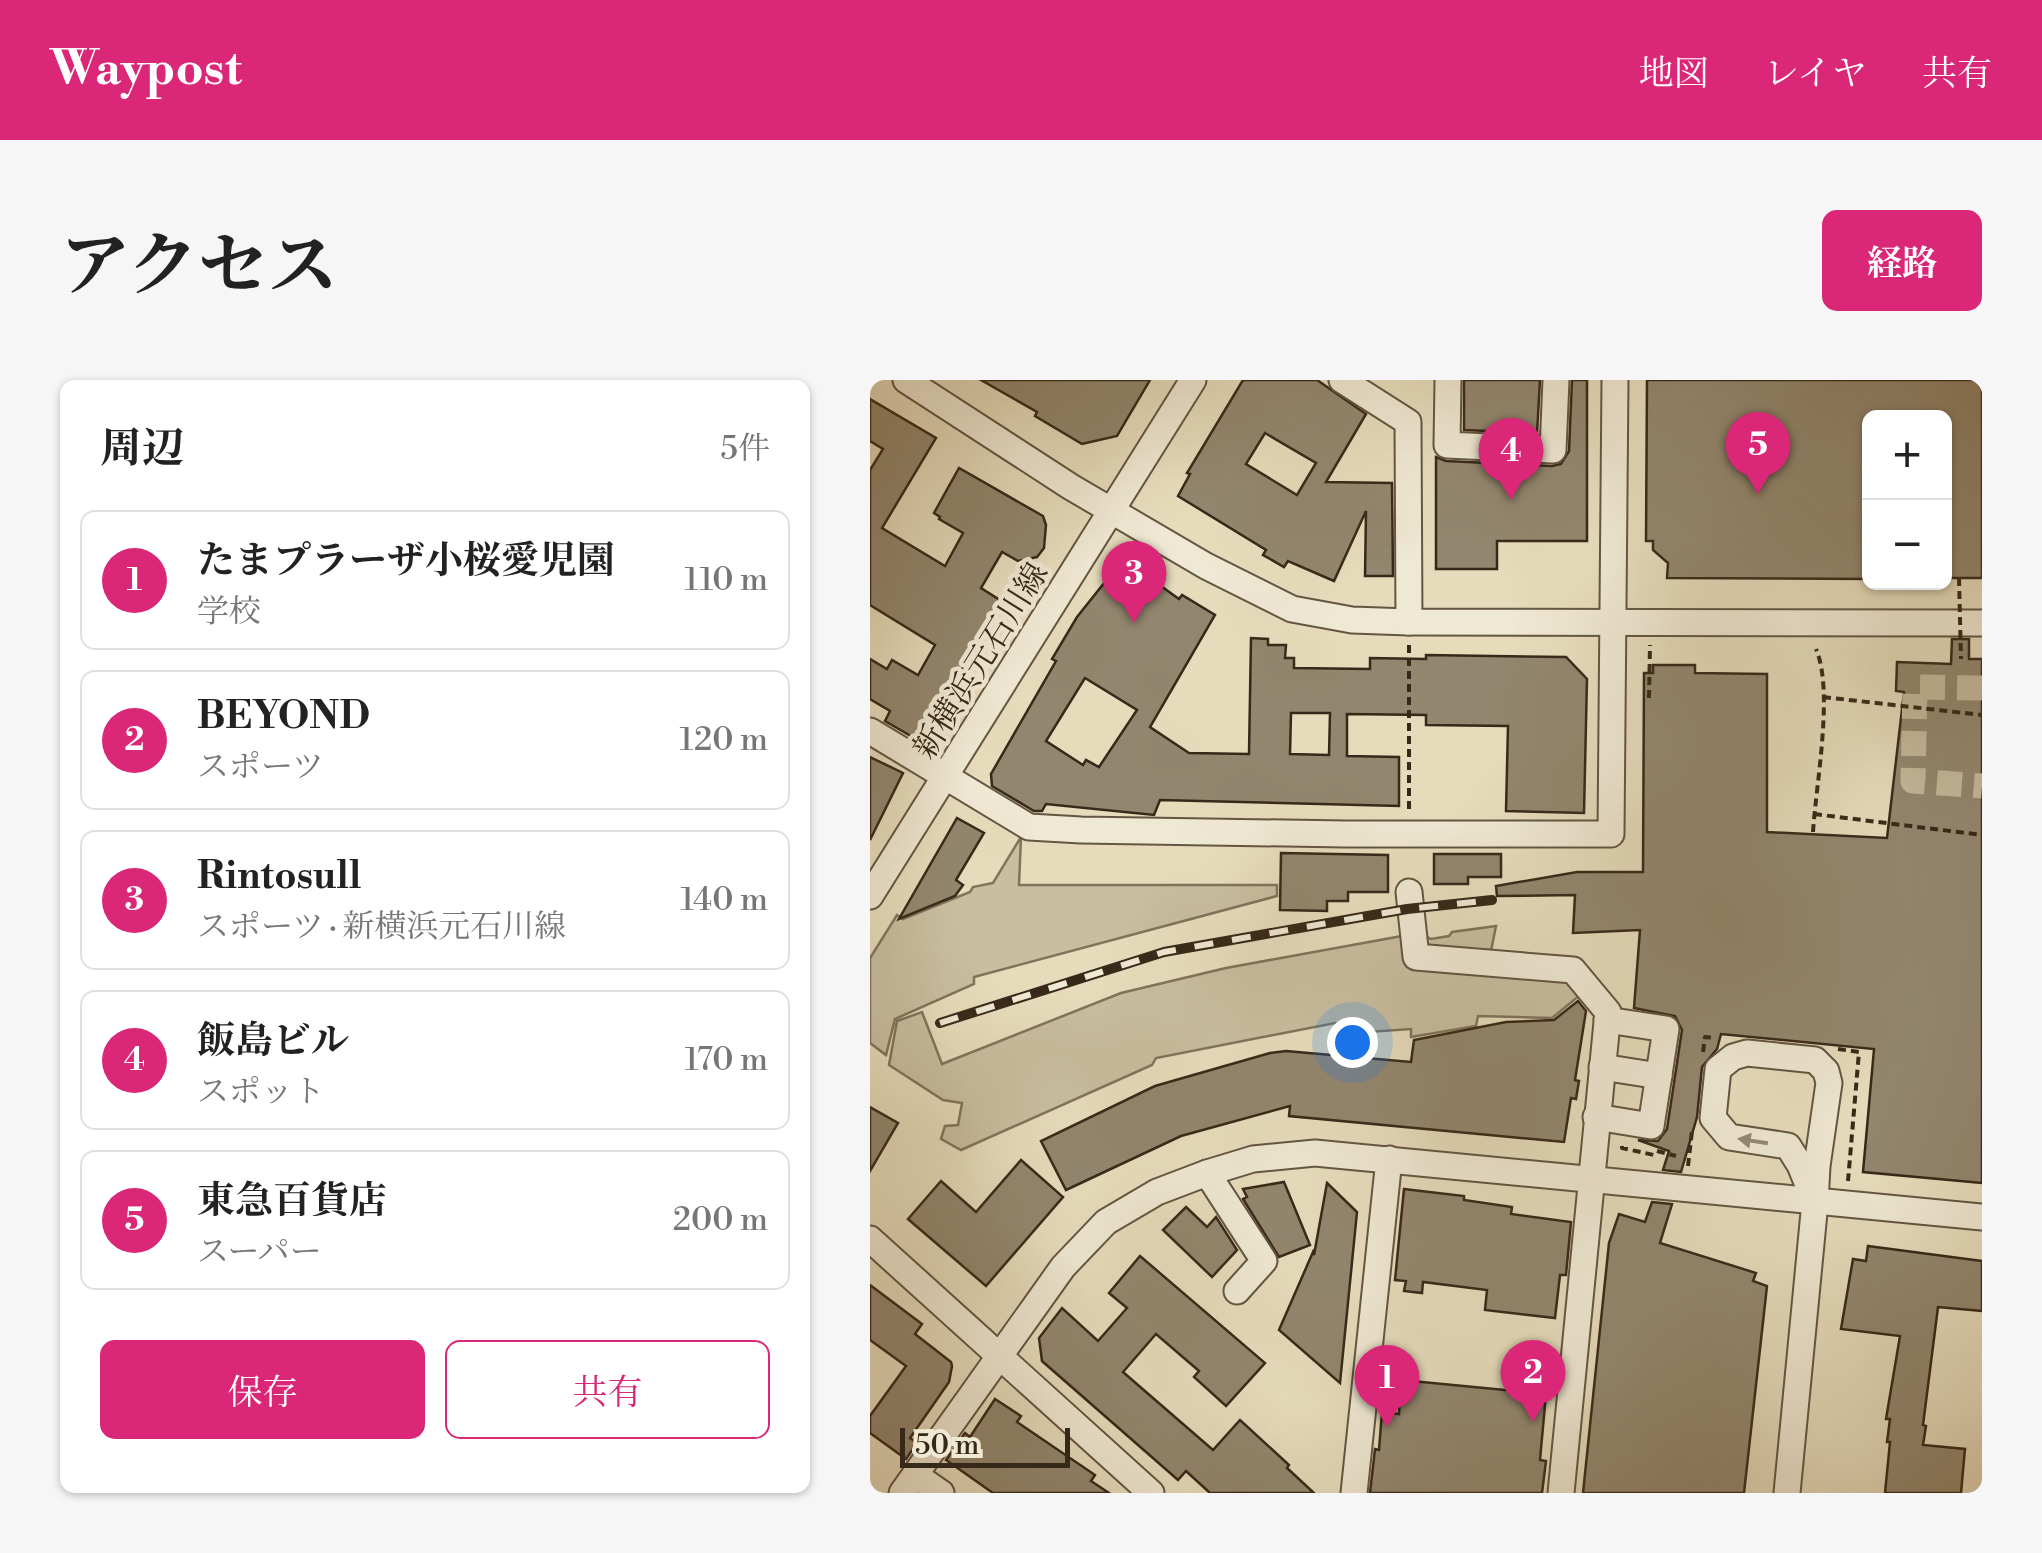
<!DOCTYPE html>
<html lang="ja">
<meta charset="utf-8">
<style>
:root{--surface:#fff;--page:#f6f6f6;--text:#222;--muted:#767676;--line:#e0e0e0;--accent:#db2777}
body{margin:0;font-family:"Libre Bodoni","Noto Serif JP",serif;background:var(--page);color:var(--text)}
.controls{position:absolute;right:30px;top:30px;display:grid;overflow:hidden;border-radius:15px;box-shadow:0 2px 8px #0004}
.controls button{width:90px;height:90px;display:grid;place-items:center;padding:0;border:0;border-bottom:2px solid var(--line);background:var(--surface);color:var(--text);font:50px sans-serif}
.scale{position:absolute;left:30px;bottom:25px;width:170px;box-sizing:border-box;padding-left:10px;border:5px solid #372919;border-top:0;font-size:28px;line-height:35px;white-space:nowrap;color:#372919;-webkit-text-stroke:8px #efe8d3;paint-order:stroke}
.you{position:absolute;left:482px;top:662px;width:35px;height:35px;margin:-25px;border:8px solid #fff;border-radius:50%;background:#1a73e8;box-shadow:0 0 0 15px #1a73e833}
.badge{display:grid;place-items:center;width:65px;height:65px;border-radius:50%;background:var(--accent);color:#fff;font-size:32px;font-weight:700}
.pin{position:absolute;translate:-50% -82px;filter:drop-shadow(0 2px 5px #0008)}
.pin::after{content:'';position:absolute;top:52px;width:35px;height:30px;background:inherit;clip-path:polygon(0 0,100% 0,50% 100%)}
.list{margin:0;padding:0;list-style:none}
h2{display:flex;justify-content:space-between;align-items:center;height:130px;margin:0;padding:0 40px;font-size:42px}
h2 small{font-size:32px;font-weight:400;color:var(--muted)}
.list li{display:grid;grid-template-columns:65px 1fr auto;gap:30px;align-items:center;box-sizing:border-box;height:140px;margin:0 20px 20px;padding:0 20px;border:2px solid var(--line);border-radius:15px}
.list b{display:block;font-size:38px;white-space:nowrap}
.list p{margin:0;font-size:32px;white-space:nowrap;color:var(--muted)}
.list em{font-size:32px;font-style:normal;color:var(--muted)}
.actions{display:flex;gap:20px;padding:30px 40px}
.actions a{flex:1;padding:22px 0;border:2px solid var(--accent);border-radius:15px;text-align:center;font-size:35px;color:var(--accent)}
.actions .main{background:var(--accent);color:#fff}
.map{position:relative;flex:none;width:1112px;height:1113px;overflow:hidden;border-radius:15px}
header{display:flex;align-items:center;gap:60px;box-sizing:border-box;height:140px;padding:0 50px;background:var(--accent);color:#fff}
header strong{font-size:48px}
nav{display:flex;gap:55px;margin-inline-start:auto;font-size:35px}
.intro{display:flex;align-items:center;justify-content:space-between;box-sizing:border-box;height:240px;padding:0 60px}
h1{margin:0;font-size:70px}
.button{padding:25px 45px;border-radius:15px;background:var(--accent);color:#fff;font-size:35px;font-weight:700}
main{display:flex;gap:60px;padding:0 60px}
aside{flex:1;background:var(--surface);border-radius:15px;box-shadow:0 2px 8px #0004}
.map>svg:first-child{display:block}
.green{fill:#c8bea0;stroke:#80745c;stroke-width:2.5}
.building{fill:#92866e;stroke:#372919;stroke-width:2.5;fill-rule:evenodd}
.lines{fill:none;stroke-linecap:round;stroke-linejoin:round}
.minor-tunnel{stroke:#c3b89b;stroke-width:25;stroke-dasharray:25 12;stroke-linecap:butt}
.minor-casing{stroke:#635642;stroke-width:29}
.path{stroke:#372919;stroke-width:4;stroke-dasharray:8 5;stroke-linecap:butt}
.minor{stroke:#efe8d3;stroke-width:25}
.rail-casing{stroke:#372919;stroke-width:10}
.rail{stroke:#efe8d3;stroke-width:6;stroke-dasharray:19;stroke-linecap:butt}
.path-bridge{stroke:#372919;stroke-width:4;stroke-dasharray:8 5;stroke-linecap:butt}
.oneway{fill:#938876}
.labels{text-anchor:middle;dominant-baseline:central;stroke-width:9;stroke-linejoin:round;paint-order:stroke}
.street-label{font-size:32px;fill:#372919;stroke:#efe8d3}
</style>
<header>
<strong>Waypost</strong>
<nav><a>地図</a><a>レイヤ</a><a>共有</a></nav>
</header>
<div class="intro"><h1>アクセス</h1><a class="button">経路</a></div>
<main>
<aside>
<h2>周辺<small>5件</small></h2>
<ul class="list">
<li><span class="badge">1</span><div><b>たまプラーザ小桜愛児園</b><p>学校</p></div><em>110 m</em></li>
<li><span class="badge">2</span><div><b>BEYOND</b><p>スポーツ</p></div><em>120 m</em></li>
<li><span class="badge">3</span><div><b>Rintosull</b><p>スポーツ · 新横浜元石川線</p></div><em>140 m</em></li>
<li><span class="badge">4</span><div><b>飯島ビル</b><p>スポット</p></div><em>170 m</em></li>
<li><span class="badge">5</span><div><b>東急百貨店</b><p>スーパー</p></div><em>200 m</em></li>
</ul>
<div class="actions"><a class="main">保存</a><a>共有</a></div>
</aside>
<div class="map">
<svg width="1112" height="1113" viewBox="0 0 1112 1113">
<rect width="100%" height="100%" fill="#e6dcbc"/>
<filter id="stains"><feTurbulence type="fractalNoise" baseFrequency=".002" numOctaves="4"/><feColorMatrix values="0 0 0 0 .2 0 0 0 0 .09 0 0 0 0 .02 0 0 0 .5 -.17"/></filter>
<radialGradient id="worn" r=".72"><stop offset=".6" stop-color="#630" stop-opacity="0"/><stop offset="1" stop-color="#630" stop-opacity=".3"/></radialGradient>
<!-- green -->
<g class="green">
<path d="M151 457 149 505H407V516L104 597V604L25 639 16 675 0 663V578L27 535 33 539 100 512 103 507 123 503Z"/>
<path d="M626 546 620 576 553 569V555L561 559 579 556 582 552Z"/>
<path d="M532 556 533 562 700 595 715 611 682 638 608 636 606 646 541 657V649L497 652 465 643 286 678 282 685 91 770 71 759 75 746 88 745 92 723 73 720 19 685 27 641 52 632 72 684 251 613 356 588Z"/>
</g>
<!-- building -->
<g class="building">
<path d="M111 0H280L247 56 212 64 165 36 167 32Z"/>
<path d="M373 0H447L496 34 456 102 522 103 523 196H495L496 131 464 201 418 181 414 187 393 175 396 170 308 116 320 94 317 93ZM395 53 446 83 427 115 376 84Z"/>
<path d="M594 0H670L667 53 594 50Z"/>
<path d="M702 0H717V161H627V189H566V77L576 81 682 86 691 84 699 71Z"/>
<path d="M777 0H1112V198H1074V38H1000V199L797 198 798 183 783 170V161H776Z"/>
<path d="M0 19 66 58 12 148 75 186 93 153 69 139 70 137 64 133 89 88 173 136 176 145 174 168 167 177 148 181 132 172 111 208 133 222 87 297 89 298 53 363 15 341 20 331 0 319V279L17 289 22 280 48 295 65 265 0 225V90L13 69 0 61Z"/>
<path d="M277 196 309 219 312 215 345 235 280 347 319 373 379 374 381 258 398 259V265H416L415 278H424V288L500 289V278L556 279V275L696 277 717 299 714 433 636 431 638 346 556 345V335L477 334V376L529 377V426L290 420 284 435 176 424 172 431H164L122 406 121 394 186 281 182 279 207 237 235 202 248 210 253 200 269 209ZM215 298 267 330 229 387 216 380 213 385 176 361ZM421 333H460L459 375 420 374Z"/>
<path d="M1082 259H1099V279H1112V803L993 792 1004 669 851 654 847 669 832 687 827 737 811 792 793 790 799 771 768 760 788 761 797 749 812 650 805 636 764 628 770 550 703 553 705 515 627 516 626 506 707 492H773L774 293H783V285H825V293L897 294V452L1017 458 1034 312 1026 311 1027 282 1081 284Z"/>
<path d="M0 377 33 393 0 460Z"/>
<path d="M87 438 114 453 86 500 93 505 85 516 29 539Z"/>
<path d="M411 473 518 475V512H478V521H457V531L410 530Z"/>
<path d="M564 474H631V497H598V504H564Z"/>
<path d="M708 621 716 631 705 700 709 701 706 719 701 718 694 762 419 736 420 726 311 756 196 810 171 761 285 706 400 673 416 671 541 682 544 660 636 642 684 640Z"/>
<path d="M0 727 28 743 0 791Z"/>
<path d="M151 780 193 817 116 906 38 839 71 801 106 832Z"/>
<path d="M414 802 440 865 409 877 373 819 377 817 373 809Z"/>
<path d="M457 803 487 832 470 1003 409 950 443 872 444 875Z"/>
<path d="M534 809 594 816V820L642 827 641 834 701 842 696 895H690L685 938 615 930 617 910 553 902 552 913 534 911 536 901 525 900Z"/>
<path d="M782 822 802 824 790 863 886 893 883 901 897 906 874 1113H713L739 863 749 834 775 842Z"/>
<path d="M316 827 337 847 346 837 367 870 342 897 293 850Z"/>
<path d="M998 866 1112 881V931L1068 927 1053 1045 1056 1046 1053 1065 1095 1069 1091 1113H1015L1020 1062H1017L1020 1039H1016L1030 956 971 949 983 879 996 881Z"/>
<path d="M270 876 395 983 356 1026 324 997 329 991 286 954 253 992 343 1070 370 1040 419 1085 417 1088 444 1113H340L316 1091 308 1100 172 981 169 958 192 928 228 961 257 928 239 913Z"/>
<path d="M0 905 52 944 45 954 81 982 82 986 79 1002 40 1058 47 1063 36 1079 0 1053V1036L36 986 0 960Z"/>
<path d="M531 1000 676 1014 670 1080 676 1081 672 1113H500L505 1069 509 1070 512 1032 529 1034Z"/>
<path d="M125 1019 151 1036 147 1042 225 1095 221 1101 239 1113H123L76 1080 95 1053 100 1057Z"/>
</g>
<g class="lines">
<!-- minor-tunnel -->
<path class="minor-tunnel" d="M1112 308 1045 307 1043 401 1112 406"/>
<!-- minor casing -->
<g class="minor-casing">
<g id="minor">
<path d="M36 0 201 107 336 186 422 229 482 240 539 242 1112 243"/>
<path d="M472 0 538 42 539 242"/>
<path d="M578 0 577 65 683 70 686 0"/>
<path d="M0 351 159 447 211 450 476 454H741L745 0"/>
<path d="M539 512 546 577 703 590 738 632 691 1113"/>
<path d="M0 516 323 0"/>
<path d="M732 687 789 696"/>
<path d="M726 737 781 746 796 649 737 640"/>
<path d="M337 793 394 881 367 911"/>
<path d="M0 859 281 1113"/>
<path d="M45 1095 71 1113"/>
<path d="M32 1113 193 887 236 842 287 812 337 793 383 779 445 773 1112 837"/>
<path d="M484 1113 519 779"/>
<path d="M917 1113 945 822 947 786 959 703 956 691 945 680 877 673 863 677 848 689 843 738 859 757 918 766 930 785 945 822"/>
</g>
</g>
<!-- path -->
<g class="path">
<path d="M539 265V430"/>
<path d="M953 317 1112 335"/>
<path d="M779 318 780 265"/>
<path d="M944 434 1112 455"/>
<path d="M943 452C946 404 964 311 946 269"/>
<path d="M968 669 989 672 978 801"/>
<path d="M833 672 835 657 845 658"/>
<path d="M752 766V768L784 775"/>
<path d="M787 771 806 776"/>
<path d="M818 786 822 751"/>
</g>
<!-- minor -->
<use href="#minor" class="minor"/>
<!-- rail casing -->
<g class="rail-casing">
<path id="rail" d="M70 643 294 572 537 529 622 520"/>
</g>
<!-- rail -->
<use href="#rail" class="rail"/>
<!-- path-bridge -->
<path class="path-bridge" d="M1089 198 1091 279"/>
</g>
<!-- one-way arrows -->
<defs><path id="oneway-solid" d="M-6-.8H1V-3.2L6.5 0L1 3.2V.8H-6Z" transform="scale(2.5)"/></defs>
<use class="oneway" href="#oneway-solid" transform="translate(883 761) rotate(-171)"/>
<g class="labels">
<!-- street labels -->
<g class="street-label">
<text transform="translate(111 281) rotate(-58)">新横浜元石川線</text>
</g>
</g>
<rect width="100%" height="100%" filter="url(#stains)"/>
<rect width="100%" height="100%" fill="url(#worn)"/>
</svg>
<div class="controls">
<button>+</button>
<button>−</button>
</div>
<div class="scale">50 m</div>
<div class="you"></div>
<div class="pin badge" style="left:517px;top:1047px">1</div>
<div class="pin badge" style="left:663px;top:1042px">2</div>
<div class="pin badge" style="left:264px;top:243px">3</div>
<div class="pin badge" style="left:641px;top:120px">4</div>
<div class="pin badge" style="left:888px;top:114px">5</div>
</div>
</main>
